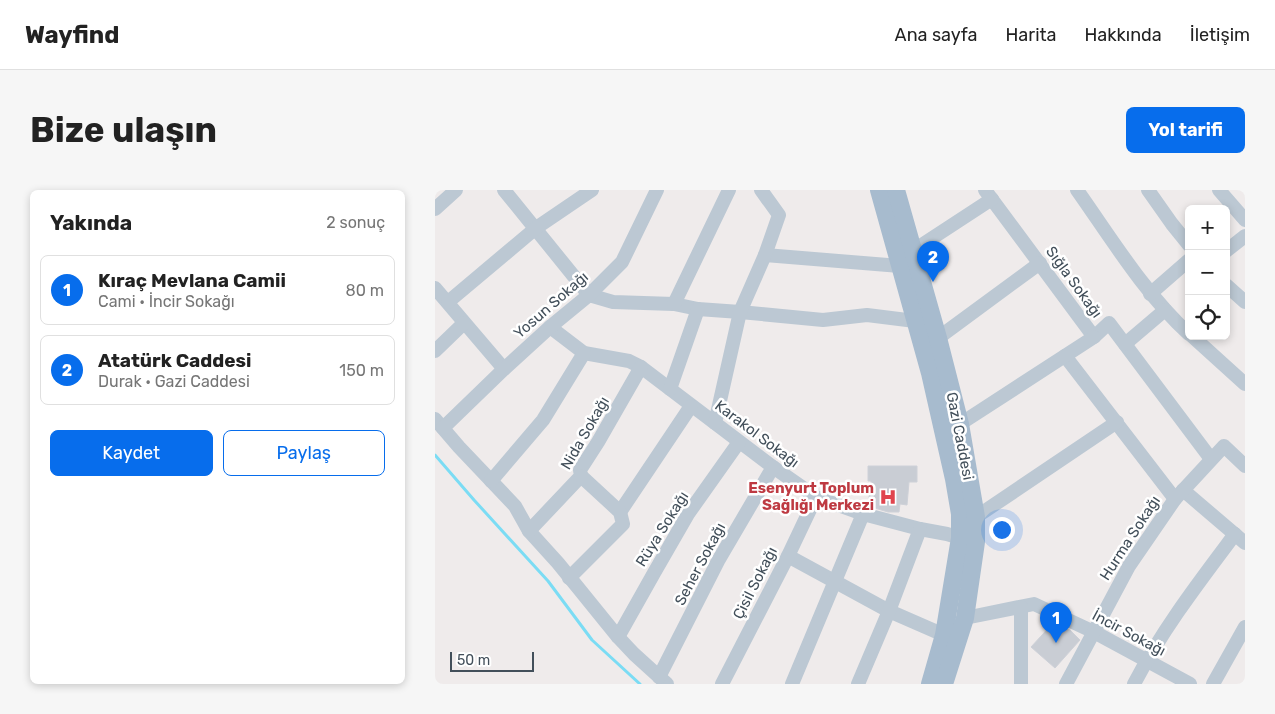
<!DOCTYPE html>
<html lang="tr">
<meta charset="utf-8">
<style>
:root{--surface:#fff;--page:#f6f6f6;--text:#222;--muted:#767676;--line:#e0e0e0;--accent:#076dec}
body{margin:0;font-family:Rubik,sans-serif;background:var(--page);color:var(--text)}
.controls{position:absolute;right:15px;top:15px;display:grid;overflow:hidden;border-radius:8px;box-shadow:0 2px 8px #0003}
.controls button{width:45px;height:45px;display:grid;place-items:center;padding:0;border:0;border-bottom:1px solid var(--line);background:var(--surface);color:var(--text);font:25px sans-serif}
.scale{position:absolute;left:15px;bottom:12px;width:84px;box-sizing:border-box;padding-left:5px;border:2px solid #424f5a;border-top:0;font-size:14px;line-height:18px;white-space:nowrap;color:#424f5a;-webkit-text-stroke:4px #fff;paint-order:stroke}
.you{position:absolute;left:566px;top:339px;width:18px;height:18px;margin:-12px;border:4px solid #fff;border-radius:50%;background:#1a73e8;box-shadow:0 0 0 8px #1a73e833}
.badge{display:grid;place-items:center;width:32px;height:32px;border-radius:50%;background:var(--accent);color:#fff;font-size:16px;font-weight:700}
.pin{position:absolute;translate:-50% -41px;filter:drop-shadow(0 1px 2px #0008)}
.pin::after{content:'';position:absolute;top:26px;width:18px;height:15px;background:inherit;clip-path:polygon(0 0,100% 0,50% 100%)}
.list{margin:0;padding:0;list-style:none}
h2{display:flex;justify-content:space-between;align-items:center;height:65px;margin:0;padding:0 20px;font-size:21px}
h2 small{font-size:16px;font-weight:400;color:var(--muted)}
.list li{display:grid;grid-template-columns:32px 1fr auto;gap:15px;align-items:center;box-sizing:border-box;height:70px;margin:0 10px 10px;padding:0 10px;border:1px solid var(--line);border-radius:8px}
.list b{display:block;font-size:19px;white-space:nowrap}
.list p{margin:0;font-size:16px;white-space:nowrap;color:var(--muted)}
.list em{font-size:16px;font-style:normal;color:var(--muted)}
.actions{display:flex;gap:10px;padding:15px 20px}
.actions a{flex:1;padding:11px 0;border:1px solid var(--accent);border-radius:8px;text-align:center;font-size:18px;color:var(--accent)}
.actions .main{background:var(--accent);color:#fff}
.icon{flex:none;width:28px;height:28px;fill:none;stroke:currentColor;stroke-width:2;stroke-linecap:round;stroke-linejoin:round}
.map{position:relative;flex:none;width:810px;height:494px;overflow:hidden;border-radius:8px}
header{display:flex;align-items:center;gap:30px;box-sizing:border-box;height:70px;padding:0 25px;background:var(--surface);border-bottom:1px solid var(--line)}
header strong{font-size:24px}
nav{display:flex;gap:28px;margin-inline-start:auto;font-size:18px}
.intro{display:flex;align-items:center;justify-content:space-between;box-sizing:border-box;height:120px;padding:0 30px}
h1{margin:0;font-size:35px}
.button{padding:12px 22px;border-radius:8px;background:var(--accent);color:#fff;font-size:18px;font-weight:700}
main{display:flex;gap:30px;padding:0 30px}
aside{flex:1;background:var(--surface);border-radius:8px;box-shadow:0 2px 8px #0003}
.map>svg:first-child{display:block}
.lines{fill:none;stroke-linecap:round;stroke-linejoin:round}
.stream{stroke:#7bdcf4;stroke-width:3}
.building{fill:#c9cdd4;stroke:#ced1d8}
.minor{stroke:#bcc8d3;stroke-width:14}
.major{stroke:#a7bbce;stroke-width:18}
.labels{text-anchor:middle;dominant-baseline:central;stroke-width:5;stroke-linejoin:round;paint-order:stroke}
.street-label{font-size:15px;fill:#424f5a;stroke:#fff}
.health-label{font-size:15px;font-weight:bold;fill:#be3a42;stroke:#fff;text-anchor:end}
</style>
<header>
<strong>Wayfind</strong>
<nav><a>Ana sayfa</a><a>Harita</a><a>Hakkında</a><a>İletişim</a></nav>
</header>
<div class="intro"><h1>Bize ulaşın</h1><a class="button">Yol tarifi</a></div>
<main>
<aside>
<h2>Yakında<small>2 sonuç</small></h2>
<ul class="list">
<li><span class="badge">1</span><div><b>Kıraç Mevlana Camii</b><p>Cami · İncir Sokağı</p></div><em>80 m</em></li>
<li><span class="badge">2</span><div><b>Atatürk Caddesi</b><p>Durak · Gazi Caddesi</p></div><em>150 m</em></li>
</ul>
<div class="actions"><a class="main">Kaydet</a><a>Paylaş</a></div>
</aside>
<div class="map">
<svg width="810" height="494" viewBox="0 0 810 494">
<rect width="100%" height="100%" fill="#efebeb"/>
<g class="lines">
<!-- stream -->
<path class="stream" d="M0 265 39 310 113 391 157 450 205 494"/>
</g>
<!-- building -->
<g class="building">
<path d="M433 276H482V292H474L472 315 465 314 464 322H453L433 316 436 291H433Z"/>
<path d="M618 433 635 440 645 450 620 478 596 457Z"/>
</g>
<g class="lines">
<!-- minor -->
<g class="minor">
<path d="M69 0 154 105 178 112 239 114 263 119 305 122 388 130 432 125 480 131"/>
<path d="M550 0 659 147 674 133 776 269"/>
<path d="M642 0C676 48 710 104 754 144"/>
<path d="M713 0 737 34 754 55"/>
<path d="M784 0 810 30"/>
<path d="M0 19 21 0"/>
<path d="M479 60 557 9"/>
<path d="M791 61 810 46"/>
<path d="M330 65 465 76"/>
<path d="M791 95 810 112"/>
<path d="M0 98 69 179"/>
<path d="M715 104 754 70"/>
<path d="M13 112 101 38 157 0"/>
<path d="M239 114 294 0"/>
<path d="M115 137 149 163 194 171 206 177 338 277 381 307 428 324 485 339 512 344 525 348"/>
<path d="M757 146 810 194"/>
<path d="M503 148 605 73"/>
<path d="M690 154 730 120"/>
<path d="M0 161 29 133"/>
<path d="M630 166 740 309"/>
<path d="M235 199 263 119"/>
<path d="M0 229 24 257 80 316 94 341 123 373 183 447 199 464 232 494"/>
<path d="M280 233 305 122 330 65 344 25 326 0"/>
<path d="M525 234 659 147"/>
<path d="M8 238 69 179 115 137 154 105 187 72 222 0"/>
<path d="M56 291 108 230 149 163"/>
<path d="M748 300 810 353"/>
<path d="M185 322 256 216"/>
<path d="M541 327 682 232"/>
<path d="M94 341 146 286 145 280 163 252 206 177"/>
<path d="M353 366 454 421 509 445"/>
<path d="M134 388 188 334 185 322 146 286"/>
<path d="M530 428 599 414 659 442 755 494"/>
<path d="M183 447 219 383 253 324 304 252"/>
<path d="M224 487 283 371 338 277"/>
<path d="M287 494 353 366 381 307"/>
<path d="M357 494 428 324"/>
<path d="M423 494 454 421 485 339"/>
<path d="M586 494V417"/>
<path d="M631 494 694 376 740 309 789 256 810 276"/>
<path d="M699 494C727 440 764 392 800 344"/>
<path d="M778 494 810 437"/>
</g>
<!-- major -->
<g class="major">
<path d="M444 0 495 183 519 289 525 324V348L509 445 495 494"/>
<path d="M461 0 503 148 525 234 541 327V352L530 428 509 494"/>
</g>
</g>
<!-- icons -->
<defs>
<g id="hospital-bare" transform="scale(1.35)"><path d="M-5-5h3v3.5h4V-5h3V5h-3V1.5h-4V5h-3Z" fill="#e0444e" stroke="#fff" stroke-width="2.5" paint-order="stroke"/></g>
</defs>
<g fill-rule="evenodd">
<use href="#hospital-bare" x="453" y="307"/>
</g>
<g class="labels">
<!-- street labels -->
<g class="street-label">
<text transform="translate(639 92) rotate(54)">Sığla Sokağı</text>
<text transform="translate(116 115) rotate(-41)">Yosun Sokağı</text>
<text transform="translate(150 243) rotate(-60)">Nida Sokağı</text>
<text transform="translate(322 244) rotate(37)">Karakol Sokağı</text>
<text transform="translate(525 246) rotate(79)">Gazi Caddesi</text>
<text transform="translate(227 339) rotate(-58)">Rüya Sokağı</text>
<text transform="translate(695 348) rotate(-57)">Hurma Sokağı</text>
<text transform="translate(265 374) rotate(-62)">Seher Sokağı</text>
<text transform="translate(320 393) rotate(-63)">Çisil Sokağı</text>
<text transform="translate(694 443) rotate(28)">İncir Sokağı</text>
</g>
<!-- health labels -->
<g class="health-label">
<text x="439" y="298">Esenyurt Toplum<tspan x="439" dy="17">Sağlığı Merkezi</tspan></text>
</g>
</g>
</svg>
<div class="controls">
<button>+</button>
<button>−</button>
<button><svg class="icon" aria-label="locate" viewBox="0 0 24 24"><circle cx="12" cy="12" r="6"/><path d="M12 2v4M12 18v4M2 12h4M18 12h4"/></svg></button>
</div>
<div class="scale">50 m</div>
<div class="you"></div>
<div class="pin badge" style="left:621px;top:453px">1</div>
<div class="pin badge" style="left:498px;top:92px">2</div>
</div>
</main>
